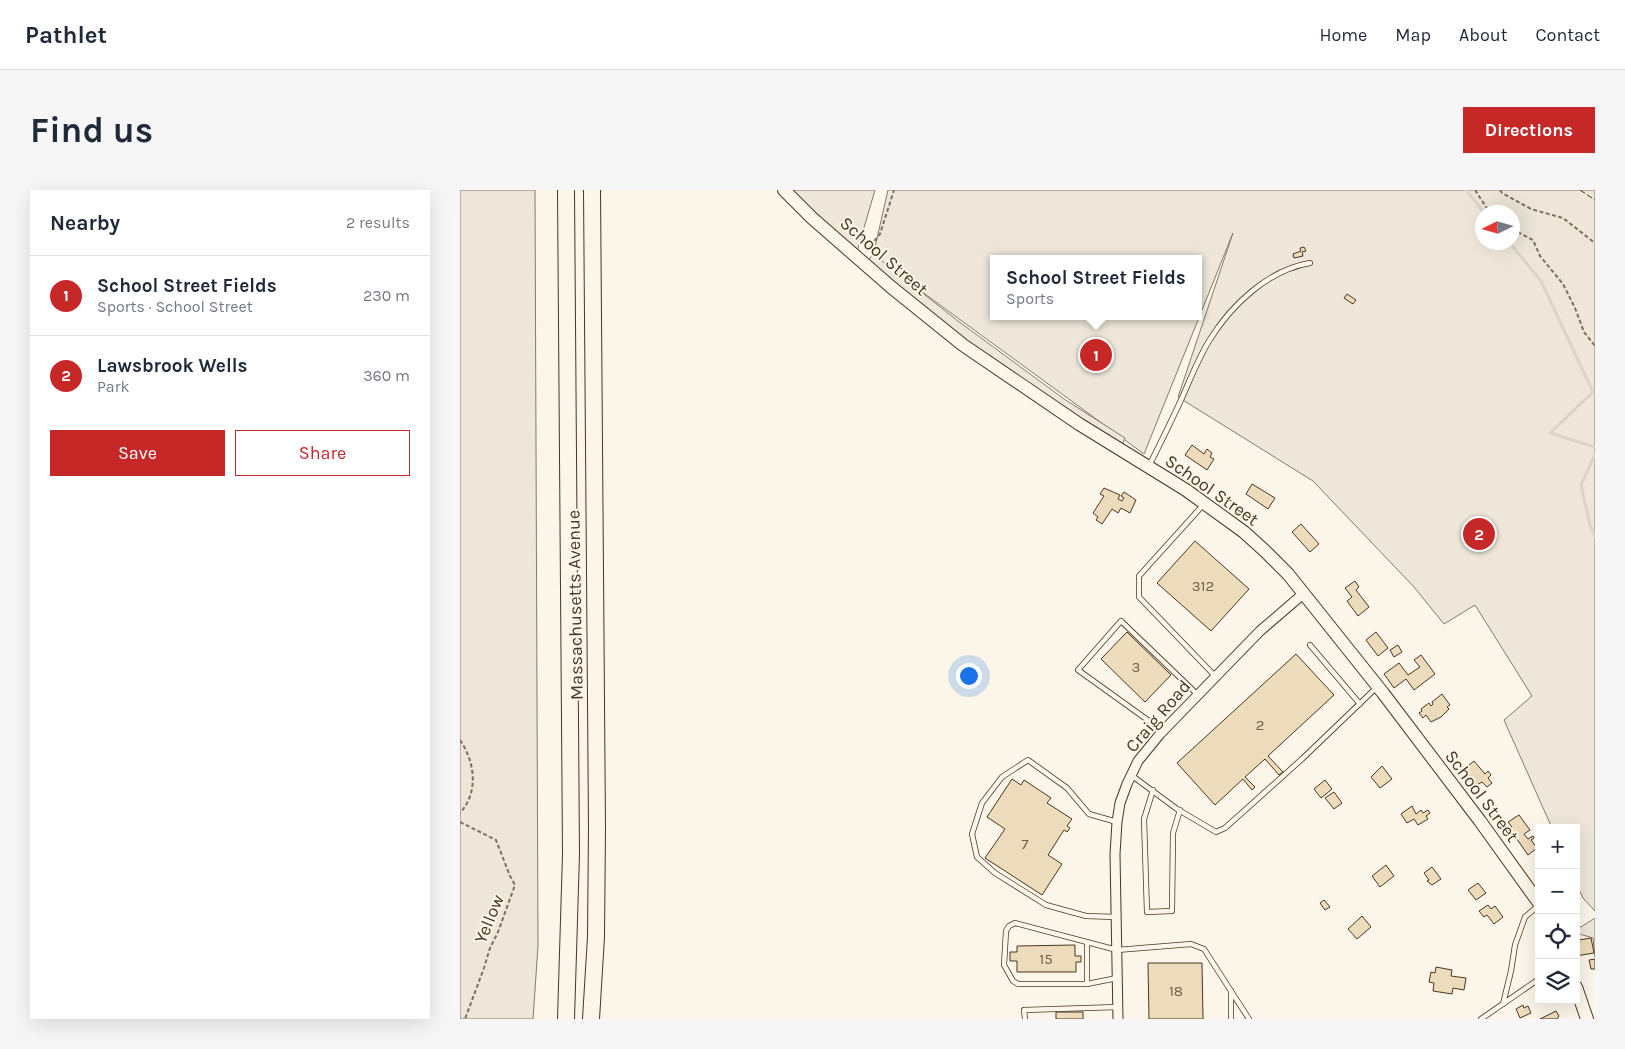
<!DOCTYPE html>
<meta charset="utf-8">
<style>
:root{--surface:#fff;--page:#f6f6f7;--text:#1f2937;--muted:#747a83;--line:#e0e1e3;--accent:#c62828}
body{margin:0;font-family:Karla,sans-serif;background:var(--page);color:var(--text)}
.controls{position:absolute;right:15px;bottom:15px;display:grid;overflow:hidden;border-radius:0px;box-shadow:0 5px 20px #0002}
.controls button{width:45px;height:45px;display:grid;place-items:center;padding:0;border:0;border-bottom:1px solid var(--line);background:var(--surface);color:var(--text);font:25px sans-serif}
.compass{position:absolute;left:1015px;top:15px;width:45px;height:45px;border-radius:50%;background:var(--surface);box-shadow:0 5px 20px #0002;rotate:265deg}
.you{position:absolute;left:508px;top:485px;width:18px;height:18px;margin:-12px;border:4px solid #fff;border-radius:50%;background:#1a73e8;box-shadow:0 0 0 8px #1a73e833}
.badge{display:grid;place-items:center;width:32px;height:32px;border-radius:50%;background:var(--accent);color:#fff;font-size:16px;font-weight:700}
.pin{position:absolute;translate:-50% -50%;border:2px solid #fff;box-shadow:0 1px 5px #0006}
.popup{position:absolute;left:530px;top:65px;width:212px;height:65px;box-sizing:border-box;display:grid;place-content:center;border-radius:0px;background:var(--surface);filter:drop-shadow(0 1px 4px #0005);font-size:16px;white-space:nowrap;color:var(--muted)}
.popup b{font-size:19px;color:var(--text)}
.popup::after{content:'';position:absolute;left:50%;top:100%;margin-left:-10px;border:10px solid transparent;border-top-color:var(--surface)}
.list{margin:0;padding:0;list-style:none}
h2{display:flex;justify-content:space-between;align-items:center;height:65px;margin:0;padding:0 20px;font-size:21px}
h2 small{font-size:16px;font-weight:400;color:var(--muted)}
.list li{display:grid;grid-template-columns:32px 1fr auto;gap:15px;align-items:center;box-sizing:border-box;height:80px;padding:0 20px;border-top:1px solid var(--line)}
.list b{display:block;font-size:19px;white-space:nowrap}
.list p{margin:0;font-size:16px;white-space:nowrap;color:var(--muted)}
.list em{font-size:16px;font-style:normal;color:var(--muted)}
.actions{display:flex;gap:10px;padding:15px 20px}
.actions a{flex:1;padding:11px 0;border:1px solid var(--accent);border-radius:0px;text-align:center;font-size:18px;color:var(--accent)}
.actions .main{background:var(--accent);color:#fff}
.icon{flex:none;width:28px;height:28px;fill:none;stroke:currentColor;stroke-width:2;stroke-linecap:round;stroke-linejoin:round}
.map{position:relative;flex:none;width:1135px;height:829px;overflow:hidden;border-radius:0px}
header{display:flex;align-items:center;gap:30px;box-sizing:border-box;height:70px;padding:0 25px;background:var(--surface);border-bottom:1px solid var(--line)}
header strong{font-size:24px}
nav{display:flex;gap:28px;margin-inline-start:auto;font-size:18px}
.intro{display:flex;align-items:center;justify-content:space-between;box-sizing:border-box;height:120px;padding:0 30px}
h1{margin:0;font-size:35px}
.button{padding:12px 22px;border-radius:0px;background:var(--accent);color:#fff;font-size:18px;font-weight:700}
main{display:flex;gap:30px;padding:0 30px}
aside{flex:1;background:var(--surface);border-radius:0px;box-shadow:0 5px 20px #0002}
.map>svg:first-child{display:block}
.green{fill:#ede6d9;stroke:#887966;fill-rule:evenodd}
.parking{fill:#ede7d9;stroke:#887966}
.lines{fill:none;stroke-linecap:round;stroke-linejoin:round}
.stream{stroke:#dcd4c6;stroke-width:3}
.building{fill:#ecdcbc;stroke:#4a3520}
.lane-casing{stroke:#4a3520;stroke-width:6}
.street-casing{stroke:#4a3520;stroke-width:11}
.secondary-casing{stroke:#4a3520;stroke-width:14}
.highway-casing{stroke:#4a3520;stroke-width:18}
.path{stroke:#7f6f5c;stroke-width:2;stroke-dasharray:4 2.5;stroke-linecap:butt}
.lane{stroke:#fbf6e9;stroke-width:4.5}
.street{stroke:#fbf6e9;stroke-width:9}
.secondary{stroke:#fbf6e9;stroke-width:12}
.highway{stroke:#fbf6e9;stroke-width:16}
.fence{stroke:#4a3520;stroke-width:1;stroke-dasharray:6 2.5;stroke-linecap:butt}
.labels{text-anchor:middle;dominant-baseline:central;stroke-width:4;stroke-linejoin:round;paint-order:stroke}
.number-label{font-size:15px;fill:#725f47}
.street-label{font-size:18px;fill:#4a3520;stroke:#fbf6e9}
</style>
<header>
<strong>Pathlet</strong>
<nav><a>Home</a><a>Map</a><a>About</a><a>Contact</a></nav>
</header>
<div class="intro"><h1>Find us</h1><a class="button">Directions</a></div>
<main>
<aside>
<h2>Nearby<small>2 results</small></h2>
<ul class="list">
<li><span class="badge">1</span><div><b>School Street Fields</b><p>Sports · School Street</p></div><em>230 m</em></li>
<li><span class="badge">2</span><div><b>Lawsbrook Wells</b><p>Park</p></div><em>360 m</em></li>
</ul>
<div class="actions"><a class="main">Save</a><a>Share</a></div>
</aside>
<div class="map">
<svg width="1135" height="829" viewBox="0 0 1135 829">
<rect width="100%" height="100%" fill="#fbf6e9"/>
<!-- green -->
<g class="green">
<path d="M0 0H75L78 756 73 829H0Z"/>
<path d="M331 0H415L396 65Z"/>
<path d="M428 0H1135V721L1123 708 1116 693V638H1092L1044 530 1072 506 1015 415 984 434 954 397 853 291 718 207 773 43 684 264 413 66ZM1022 22H1052V52H1022ZM534 69H738V126H534Z"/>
<path d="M1135 728V767L1133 748 1116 743V740Z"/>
</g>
<!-- parking -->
<path class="parking" d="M413 64 498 131 604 209 665 248 662 255 516 158 408 71Z"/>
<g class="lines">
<!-- stream -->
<g class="stream">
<path d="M1006 0 1024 22"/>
<path d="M1049 52 1081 91 1133 202 1090 243 1135 257"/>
<path d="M1135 264 1121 295 1130 335 1135 347"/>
</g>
</g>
<!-- building -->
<g class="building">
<path d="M844 57 846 61 842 62 843 66 834 68 833 64 841 61 840 58Z"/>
<path d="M887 104 896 110 893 114 884 108Z"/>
<path d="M732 255 744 264 747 259 752 263 750 267 754 269 747 280 725 265Z"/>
<path d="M792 294 815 308 808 319 786 304Z"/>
<path d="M644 298 660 305 658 309 662 311 664 308 661 306 664 302 676 310 670 323 661 318 658 323 652 319 642 334 636 330 638 327 633 323 644 306 640 304Z"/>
<path d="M841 334 859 354 850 362 832 342Z"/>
<path d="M735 351 789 399 751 441 697 393Z"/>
<path d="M895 391 899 397 896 400 909 417 898 426 887 411 892 407 885 398Z"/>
<path d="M667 442 711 485 685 512 641 469Z"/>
<path d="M916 442 928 458 918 466 906 450Z"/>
<path d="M938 455 942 462 934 467 930 460Z"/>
<path d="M836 464 874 505 808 566 823 582 819 585 805 569 785 587 795 597 792 600 783 589 755 615 717 573Z"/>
<path d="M961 465 975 484 954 500 946 489 934 498 924 484 939 473 948 485 960 477 954 470Z"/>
<path d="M982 504 990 515 987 517 989 519 981 527 971 532 966 525 963 528 959 523 962 521 961 519 969 513 971 516 973 514 972 512Z"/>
<path d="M1014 571 1025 584 1028 581 1031 585 1028 588 1032 593 1027 597 1022 592 1017 595 1004 579Z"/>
<path d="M922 576 932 589 920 598 911 587Z"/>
<path d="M552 589 561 595 564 590 591 608 587 613 612 629 607 636 610 638 607 642 604 640 588 665 602 674 582 705 525 668 545 639 527 627Z"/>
<path d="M865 590 872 599 861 608 854 599Z"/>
<path d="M874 602 882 613 874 619 865 608Z"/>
<path d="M952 616 956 624 961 620 963 623 968 620 970 623 966 626 968 629 958 635 954 629 947 633 941 624Z"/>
<path d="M1059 625 1070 640 1064 644 1068 649 1073 646 1074 648 1071 650 1077 658 1068 665 1050 639 1052 637 1048 632Z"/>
<path d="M926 675 934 686 920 697 912 686Z"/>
<path d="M972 677 981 689 972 695 967 691 969 690 964 683Z"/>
<path d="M1018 693 1026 703 1016 710 1008 700Z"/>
<path d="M864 710 870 717 865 720 860 713Z"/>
<path d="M1028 715 1031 719 1035 716 1043 727 1034 734 1027 725 1024 727 1019 721Z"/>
<path d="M902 726 911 737 897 749 888 739Z"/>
<path d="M1131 748 1134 763 1116 766V754L1120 753 1119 750Z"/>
<path d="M615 755V766H621V772H616V782H557V771H550V762H557V756Z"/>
<path d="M1135 769V779H1131L1129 770Z"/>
<path d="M688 773H742L743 829H689Z"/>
<path d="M976 777 992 780 991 786 1006 788 1004 800 993 798 992 804 973 801 974 793 969 792 971 782 975 783Z"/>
<path d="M1063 815 1064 818 1068 816 1071 823 1060 828 1056 819Z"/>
<path d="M1096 821 1099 826 1097 829H1080Z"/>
<rect x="596" y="822" width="27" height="7"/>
</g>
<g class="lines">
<!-- lane casing -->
<g class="lane-casing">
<g id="lane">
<path d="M689 276C700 254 711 232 721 210 730 190 738 169 749 151 771 115 808 80 850 73"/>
<path d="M744 314 679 386V407L756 487"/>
<path d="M850 455 900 514"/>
<path d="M703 541 618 480 661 431 738 505"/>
<path d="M671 585 717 619 756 642 765 638 842 569 916 498"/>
<path d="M693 600 684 629 687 722 712 721 713 643 720 620"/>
<path d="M656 727 626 726 586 715 535 683 517 667 512 644 522 613 542 587 568 570 607 598 629 624 657 632"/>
<path d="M627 752V794"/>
<path d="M657 788 627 794H558L553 791 544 775 546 741 549 736 555 733 657 760 731 754 744 759 789 829"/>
<path d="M771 801V829"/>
<path d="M1043 814 1051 781 1055 755 1065 727 1079 715"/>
<path d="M565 829 564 820 658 817"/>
<path d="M1021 829 1079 789"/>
</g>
</g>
<!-- street casing -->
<g class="street-casing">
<path id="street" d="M658 829 655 664 657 632 660 613 667 594 678 571 700 544 800 441 843 404"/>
</g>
<!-- secondary casing -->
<g class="secondary-casing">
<g id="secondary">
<path d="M324 0 352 28 431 97 503 155 619 234 726 300 784 342 805 361 828 384 923 503 1020 631 1079 713"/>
<path d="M1116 797 1127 829"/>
</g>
</g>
<!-- highway casing -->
<g class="highway-casing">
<g id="highway">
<path d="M106 829 111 664 106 0"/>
<path d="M131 829 136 747 137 638 132 0"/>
</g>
</g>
<!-- path -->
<g class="path">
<path d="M1015 0 1026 17 1033 22"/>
<path d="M1040 0 1042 3 1071 19 1103 28 1135 53"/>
<path d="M1052 39 1073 50 1080 66 1103 94 1115 118 1124 142 1135 156"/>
<path d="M406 61 420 44 434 0"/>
<path d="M0 550C15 572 19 602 0 623"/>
<path d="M0 632 36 650 50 686 55 695 38 742 30 758 24 778 5 829"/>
</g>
<!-- lane -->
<use href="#lane" class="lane"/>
<!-- street -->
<use href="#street" class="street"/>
<!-- secondary -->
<use href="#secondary" class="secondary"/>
<!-- highway -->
<use href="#highway" class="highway"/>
<!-- fence -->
<path class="fence" d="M1120 0 1135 10"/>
</g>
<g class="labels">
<!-- number labels -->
<g class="number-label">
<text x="743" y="396">312</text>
<text x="676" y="477">3</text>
<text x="800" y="535">2</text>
<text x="565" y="654">7</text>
<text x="586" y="769">15</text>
<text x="716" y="801">18</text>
</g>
<!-- street labels -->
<g class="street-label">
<text transform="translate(424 66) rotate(41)">School Street</text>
<text transform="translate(752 300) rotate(35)">School Street</text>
<text transform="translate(115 415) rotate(-91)">Massachusetts Avenue</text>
<text transform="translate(698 526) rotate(-49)">Craig Road</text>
<text transform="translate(1022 606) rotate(53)">School Street</text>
<text transform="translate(29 729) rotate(-68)">Yellow</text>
</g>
</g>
</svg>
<div class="controls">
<button>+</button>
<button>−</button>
<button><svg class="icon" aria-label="locate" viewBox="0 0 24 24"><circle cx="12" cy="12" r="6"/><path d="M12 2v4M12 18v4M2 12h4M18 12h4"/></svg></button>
<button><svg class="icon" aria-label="layers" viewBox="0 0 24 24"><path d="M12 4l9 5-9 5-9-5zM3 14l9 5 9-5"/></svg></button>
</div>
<svg class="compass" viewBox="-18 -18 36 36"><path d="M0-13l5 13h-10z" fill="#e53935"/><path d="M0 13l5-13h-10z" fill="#747a83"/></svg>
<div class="you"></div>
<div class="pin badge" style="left:636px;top:165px">1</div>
<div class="popup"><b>School Street Fields</b>Sports</div>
<div class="pin badge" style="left:1019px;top:344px">2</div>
</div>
</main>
